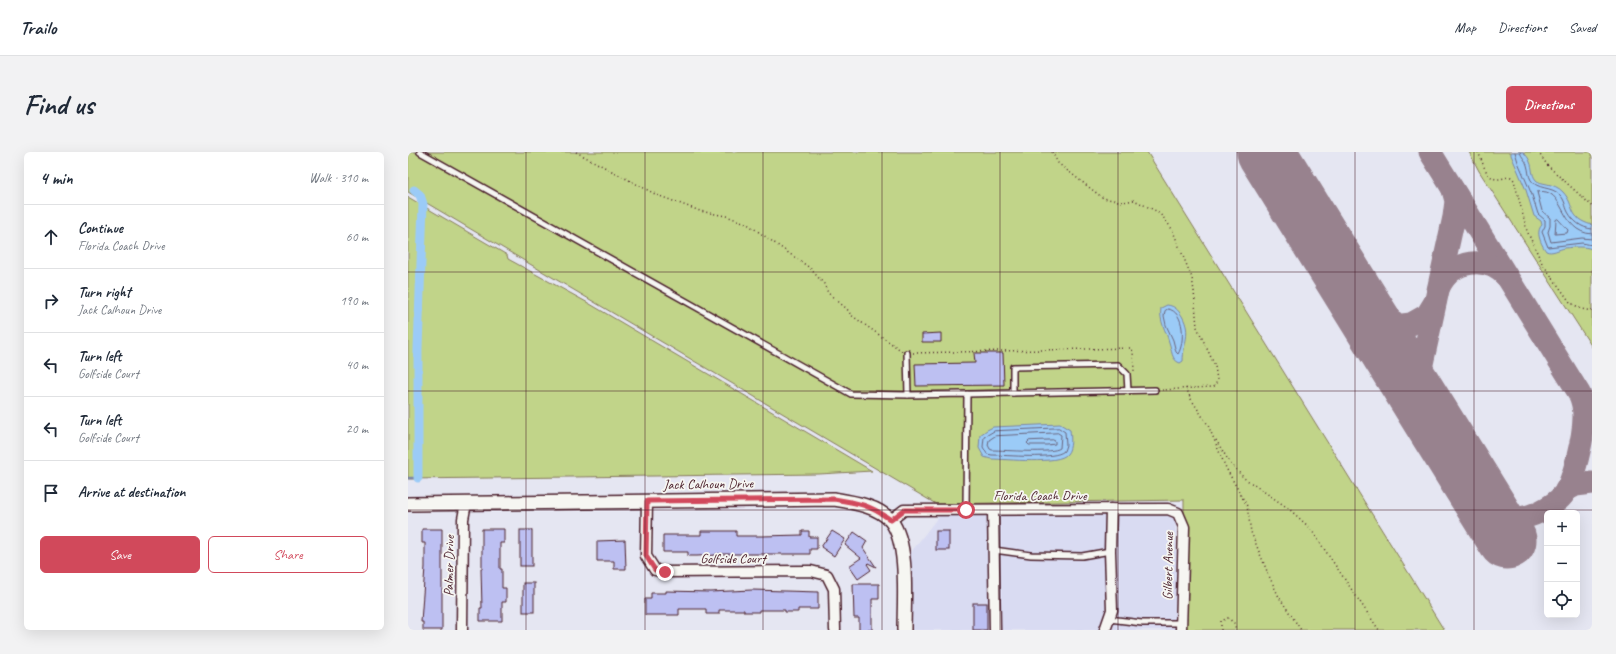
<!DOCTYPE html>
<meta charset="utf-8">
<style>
:root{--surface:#fff;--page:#f2f2f3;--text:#1f2937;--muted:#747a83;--line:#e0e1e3;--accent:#d1495b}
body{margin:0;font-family:Caveat,sans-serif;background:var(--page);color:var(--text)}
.controls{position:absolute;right:12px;bottom:12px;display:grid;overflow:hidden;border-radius:6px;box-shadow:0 4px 16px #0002}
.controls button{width:36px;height:36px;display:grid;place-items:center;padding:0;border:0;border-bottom:1px solid var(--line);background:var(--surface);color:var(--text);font:20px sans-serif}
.stop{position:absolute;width:12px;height:12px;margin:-9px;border:3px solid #d1495b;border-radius:50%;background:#fff}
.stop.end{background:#d1495b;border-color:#fff;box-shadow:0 1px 4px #0008}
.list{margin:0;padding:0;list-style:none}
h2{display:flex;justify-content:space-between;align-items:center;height:52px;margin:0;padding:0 16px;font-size:17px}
h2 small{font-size:13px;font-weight:400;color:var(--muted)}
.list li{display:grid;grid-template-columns:26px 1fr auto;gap:12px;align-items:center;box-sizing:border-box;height:64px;padding:0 16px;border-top:1px solid var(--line)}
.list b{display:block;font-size:15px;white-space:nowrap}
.list p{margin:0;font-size:13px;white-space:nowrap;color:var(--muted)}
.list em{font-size:13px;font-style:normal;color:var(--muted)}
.actions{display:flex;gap:8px;padding:12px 16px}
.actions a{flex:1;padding:9px 0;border:1px solid var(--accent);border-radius:6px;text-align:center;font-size:14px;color:var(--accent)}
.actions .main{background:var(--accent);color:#fff}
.icon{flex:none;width:22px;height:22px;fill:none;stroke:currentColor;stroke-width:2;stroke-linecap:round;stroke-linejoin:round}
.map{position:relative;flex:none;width:1184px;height:478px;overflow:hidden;border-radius:6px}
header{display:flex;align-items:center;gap:24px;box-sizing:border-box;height:56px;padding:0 20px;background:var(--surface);border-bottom:1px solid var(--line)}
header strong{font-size:19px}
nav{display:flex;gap:22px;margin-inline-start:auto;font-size:14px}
.intro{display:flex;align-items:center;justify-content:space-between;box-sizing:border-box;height:96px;padding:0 24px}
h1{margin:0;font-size:28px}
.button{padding:10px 18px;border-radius:6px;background:var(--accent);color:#fff;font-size:14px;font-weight:700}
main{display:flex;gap:24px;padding:0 24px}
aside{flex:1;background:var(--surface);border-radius:6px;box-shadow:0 4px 16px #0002}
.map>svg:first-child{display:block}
.built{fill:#d9dbf2}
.green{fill:#c1d489;stroke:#867a5a}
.water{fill:#9bcbf7;stroke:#7b86a5}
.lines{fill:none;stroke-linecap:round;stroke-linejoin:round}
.shore{stroke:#6a647d;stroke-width:1}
.stream{stroke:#7b86a5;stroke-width:2.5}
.canal{stroke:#9bcbf7;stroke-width:9}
.taxiway{stroke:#98828e;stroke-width:23}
.runway{stroke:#98828e;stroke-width:59}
.building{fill:#bdc0f2;stroke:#4a1f2b}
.service-casing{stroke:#4a1f2b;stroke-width:8}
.minor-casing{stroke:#4a1f2b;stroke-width:13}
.tertiary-casing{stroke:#4a1f2b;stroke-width:16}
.path{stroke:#4a1f2b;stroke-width:1.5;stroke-dasharray:1 3;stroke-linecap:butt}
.service{stroke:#f6f6f2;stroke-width:5}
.minor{stroke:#f6f6f2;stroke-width:10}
.tertiary{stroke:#f6f6f2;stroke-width:13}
.route{stroke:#d1495b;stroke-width:5}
.grid{fill:none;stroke:#4a1f2b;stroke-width:1;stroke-opacity:0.55}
.labels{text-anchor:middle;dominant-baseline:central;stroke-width:3.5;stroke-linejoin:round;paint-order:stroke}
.street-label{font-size:14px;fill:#4a1f2b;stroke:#f6f6f2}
</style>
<header>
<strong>Trailo</strong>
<nav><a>Map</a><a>Directions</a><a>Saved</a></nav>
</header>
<div class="intro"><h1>Find us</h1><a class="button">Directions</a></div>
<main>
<aside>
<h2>4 min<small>Walk · 310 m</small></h2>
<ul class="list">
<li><svg class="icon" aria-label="ahead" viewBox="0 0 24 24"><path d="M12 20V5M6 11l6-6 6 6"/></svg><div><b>Continue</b><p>Florida Coach Drive</p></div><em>60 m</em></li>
<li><svg class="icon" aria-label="right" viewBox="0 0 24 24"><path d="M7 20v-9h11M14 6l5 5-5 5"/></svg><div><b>Turn right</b><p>Jack Calhoun Drive</p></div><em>190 m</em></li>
<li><svg class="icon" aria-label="left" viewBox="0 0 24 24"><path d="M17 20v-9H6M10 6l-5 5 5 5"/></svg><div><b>Turn left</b><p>Golfside Court</p></div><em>40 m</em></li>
<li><svg class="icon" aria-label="left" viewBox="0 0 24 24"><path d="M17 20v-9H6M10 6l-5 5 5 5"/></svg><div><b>Turn left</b><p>Golfside Court</p></div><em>20 m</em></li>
<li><svg class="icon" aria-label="arrive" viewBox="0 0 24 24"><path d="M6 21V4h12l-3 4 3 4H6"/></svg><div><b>Arrive at destination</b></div></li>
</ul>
<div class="actions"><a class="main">Save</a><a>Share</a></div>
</aside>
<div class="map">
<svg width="1184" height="478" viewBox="0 0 1184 478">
<rect width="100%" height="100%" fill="#e5e6f2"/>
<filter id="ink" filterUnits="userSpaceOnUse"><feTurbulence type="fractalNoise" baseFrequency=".025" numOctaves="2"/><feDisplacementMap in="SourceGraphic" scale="8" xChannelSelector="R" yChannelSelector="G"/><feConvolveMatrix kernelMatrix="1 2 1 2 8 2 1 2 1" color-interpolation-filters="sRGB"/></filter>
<g filter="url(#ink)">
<!-- built -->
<path class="built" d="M767 353 770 478H500V404L537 356Z"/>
<!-- green -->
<g class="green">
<path d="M0 0H739L1036 478H776V348L528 352 0 40Z"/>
<path d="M1061 0H1184V195L1071 19Z"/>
<path d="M0 45 99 103 100 107 182 152 464 319 411 322 0 327Z"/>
</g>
<!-- water -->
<g class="water">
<path d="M1103 0H1115C1118 3 1121 6 1122 10 1125 16 1123 22 1128 28 1132 33 1146 30 1155 40 1168 54 1159 66 1184 73V97C1176 94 1166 95 1157 96 1151 97 1144 102 1138 99 1133 92 1127 80 1134 73L1133 69 1126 64 1118 38 1103 3Z"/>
<path d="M759 153C767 154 770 158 774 164 784 182 775 190 775 209L772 211C763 208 764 198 761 190 758 178 751 170 753 156Z"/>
<path d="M652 272 662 278C663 285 664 296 659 302 651 313 598 307 583 307L576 305 571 296 572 283 579 278 585 275Z"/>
</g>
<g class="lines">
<!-- shore -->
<g class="shore">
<path d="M1107 0 1110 10 1124 43 1130 62 1137 68V74L1134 80 1140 95 1174 91 1184 93"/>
<path d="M1112 0C1113 5 1118 8 1119 13 1121 19 1120 23 1123 28 1129 38 1144 34 1152 43 1157 48 1157 54 1160 60 1165 69 1173 76 1184 77"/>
<path d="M1150 67 1160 78 1159 81 1147 82 1148 68Z"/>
<path d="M1184 82C1150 80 1158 34 1129 40L1134 59 1142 66V74L1140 80 1143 90 1174 86 1184 87"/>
<path d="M760 157C777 159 777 191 770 202L768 200 765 188 758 173 756 164 757 159Z"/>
<path d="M651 276 657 280 658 293 656 299C647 308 598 303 584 303L579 302 575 295 576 285 586 279Z"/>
<path d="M650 281 653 283 652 296C645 302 597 298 584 298L582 297 580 293 581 288 587 284Z"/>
<path d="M645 288 647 289V292L639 293H621L619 291 621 289Z"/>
</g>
<!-- stream -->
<path class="stream" d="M0 326H10"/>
<!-- canal -->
<path class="canal" d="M6 38 12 43 15 52 10 197V326"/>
<!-- taxiway -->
<g class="taxiway">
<path d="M1022 0 1171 241C1175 249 1176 256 1176 265 1176 282 1166 330 1155 343 1146 354 1123 366 1109 366"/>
<path d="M915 89 958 158 971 169 986 174 1003 172 1019 163 1027 150"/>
<path d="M1031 135C1044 107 1079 103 1099 125"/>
<path d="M1040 290 1013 244 1010 230 1046 65 1048 49 1045 38"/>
<path d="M1158 338 1168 333 1184 331"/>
</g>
<!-- runway -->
<path class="runway" d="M858 0 1099 388"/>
</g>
<!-- building -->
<g class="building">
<path d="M533 181V190H514V182Z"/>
<path d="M566 201H595L596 233 508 234 507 212 567 211Z"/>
<path d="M14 377H34V478H15V470H13L17 415V391H14Z"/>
<path d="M74 377H96V391H92V417H94V436H98V450H94V469H72V456H74L73 417H74Z"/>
<rect x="112" y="378" width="12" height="36"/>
<path d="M293 379H328V384H354L394 383V379H401V385H409V397H402V402H308V403L289 404H280V400H255V383H293Z"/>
<path d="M424 379 437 387 426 404 413 395Z"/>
<rect x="528" y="379" width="13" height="19"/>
<path d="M446 380 459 389 455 396 468 415 460 411 459 412 463 418 450 427 441 414 453 406 437 393Z"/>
<path d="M217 388 218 417H206V409H189V389Z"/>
<rect x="115" y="431" width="11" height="29"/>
<path d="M445 432H471V447H464V478H451V466H446Z"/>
<path d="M344 438 410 440V457H390V460H377V458H351V460H336V458H311V462H298V457H271V463H237V447H243V441H258V439L302 440Z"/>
<rect x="565" y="451" width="14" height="27"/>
</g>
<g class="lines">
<!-- service casing -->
<g class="service-casing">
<g id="service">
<path d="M12 0 443 242 500 243"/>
<path d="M499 201 500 243 559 242 558 358"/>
<path d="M605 241V215L710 213 719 222 720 239"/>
<path d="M559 242 747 238"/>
<path d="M586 398 623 403 674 404 702 399"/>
<path d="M701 467 734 471H773"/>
</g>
</g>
<!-- minor casing -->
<g class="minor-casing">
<g id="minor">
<path d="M239 349 238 404 247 418 257 420 403 419 419 423 426 437 427 478"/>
<path d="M585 358 587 478"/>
<path d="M483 368 496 358 760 357 770 361 776 375 773 478"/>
<path d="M54 478 55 367 58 351"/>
<path d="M697 478 704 458 702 399 703 357"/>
</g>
</g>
<!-- tertiary casing -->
<g class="tertiary-casing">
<path id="tertiary" d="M0 352 426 347C444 350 471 354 483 369 501 392 496 449 496 478"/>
</g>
<!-- path -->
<g class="path">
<path d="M168 0 249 43 292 59 318 64 338 71 402 116 416 132 420 141 439 157 443 163 494 199"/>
<path d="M644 0 650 11 656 16 695 46 715 50 726 48 748 59 755 65 764 77 784 126 786 139 789 175 807 214 809 228 807 234 804 235 754 238"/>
<path d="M1070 0C1075 9 1077 27 1090 27 1094 27 1098 25 1103 25L1106 28 1119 79 1134 111 1162 150 1173 157 1184 159"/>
<path d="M1130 0 1140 14 1184 54"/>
<path d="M505 201 722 196 725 199 726 219"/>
<path d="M778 236 783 247 800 273 818 316 839 354 843 380 861 424 871 445 893 478"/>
<path d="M808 288 822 311 836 326 880 356 902 376 971 478"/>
<path d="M813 478V469L820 466 826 471 828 478"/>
</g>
<!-- service -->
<use href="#service" class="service"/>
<!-- minor -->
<use href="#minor" class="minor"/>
<!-- tertiary -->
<use href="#tertiary" class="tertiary"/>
</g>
</g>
<g class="lines" filter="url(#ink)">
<!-- route -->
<path class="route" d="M257 420 247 418 238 404 239 349 426 347C451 351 462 353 483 368L496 358H558"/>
</g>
<!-- grid -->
<path class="grid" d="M118 0V478M237 0V478M355 0V478M474 0V478M592 0V478M710 0V478M829 0V478M947 0V478M1066 0V478M0 120H1184M0 239H1184M0 358H1184"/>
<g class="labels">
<!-- street labels -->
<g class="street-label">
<text transform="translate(300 332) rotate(-1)">Jack Calhoun Drive</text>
<text x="632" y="343">Florida Coach Drive</text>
<text x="325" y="406">Golfside Court</text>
<text transform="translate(41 414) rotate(-89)">Palmer Drive</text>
<text transform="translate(760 414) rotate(-89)">Gilbert Avenue</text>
</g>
</g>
</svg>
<div class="controls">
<button>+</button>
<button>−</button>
<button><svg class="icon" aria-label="locate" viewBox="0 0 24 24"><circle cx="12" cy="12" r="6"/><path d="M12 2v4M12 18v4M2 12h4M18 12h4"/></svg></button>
</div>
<div class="stop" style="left:558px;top:358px"></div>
<div class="stop end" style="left:257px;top:420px"></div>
</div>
</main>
